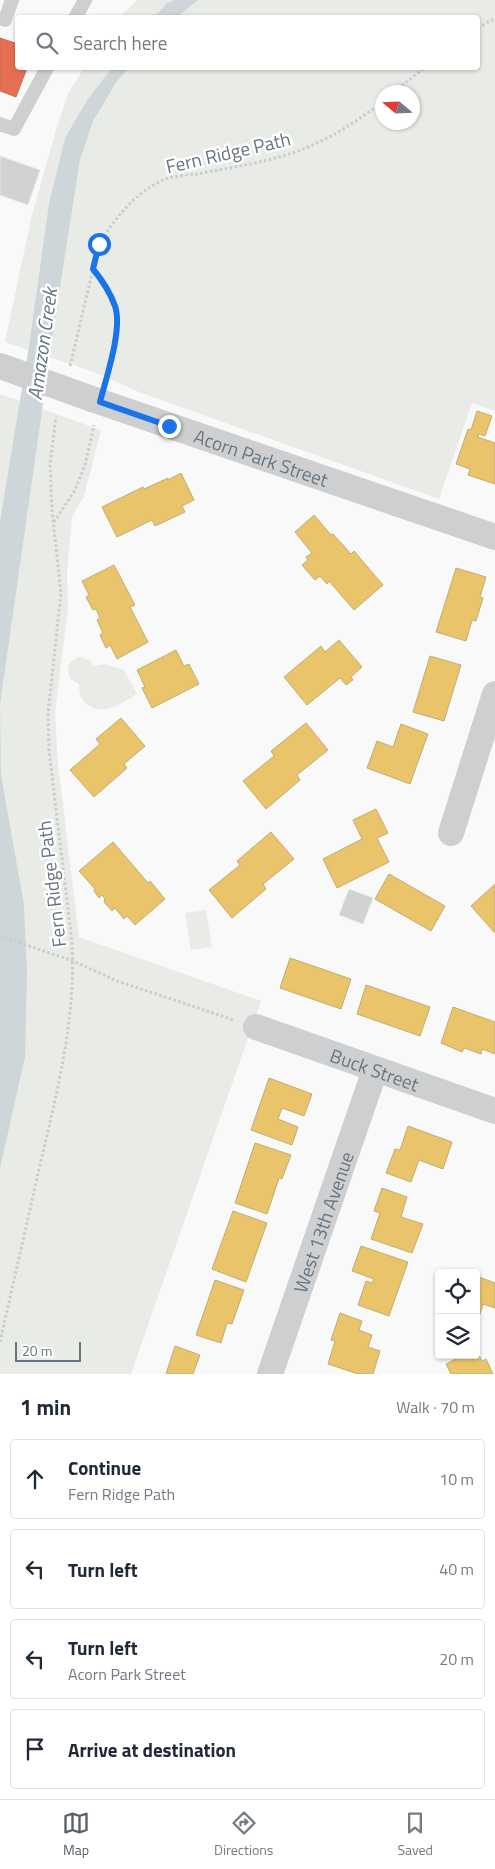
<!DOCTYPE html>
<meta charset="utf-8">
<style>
:root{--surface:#fff;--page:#f6f6f7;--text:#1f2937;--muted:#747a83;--line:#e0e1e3;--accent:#56606c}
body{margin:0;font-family:"Titillium Web",sans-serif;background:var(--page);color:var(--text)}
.controls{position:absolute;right:15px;bottom:15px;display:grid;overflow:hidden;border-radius:5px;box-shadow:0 1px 4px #0004}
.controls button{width:45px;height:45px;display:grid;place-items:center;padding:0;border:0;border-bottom:1px solid var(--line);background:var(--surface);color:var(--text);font:25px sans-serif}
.compass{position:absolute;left:375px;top:85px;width:45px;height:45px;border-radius:50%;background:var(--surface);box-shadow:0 1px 4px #0004;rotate:289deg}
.scale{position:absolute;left:15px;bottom:12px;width:66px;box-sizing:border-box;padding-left:5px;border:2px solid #657683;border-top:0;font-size:14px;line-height:18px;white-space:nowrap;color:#657683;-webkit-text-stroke:4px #fff;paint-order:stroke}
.stop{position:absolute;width:15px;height:15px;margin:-11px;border:4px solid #1a73e8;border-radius:50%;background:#fff}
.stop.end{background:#1a73e8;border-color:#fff;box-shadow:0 1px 5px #0008}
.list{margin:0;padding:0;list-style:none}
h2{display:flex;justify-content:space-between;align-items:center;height:65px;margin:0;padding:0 20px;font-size:21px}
h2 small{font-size:16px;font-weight:400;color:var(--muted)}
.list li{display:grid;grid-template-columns:32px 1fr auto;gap:15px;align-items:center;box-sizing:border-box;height:80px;margin:0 10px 10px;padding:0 10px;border:1px solid var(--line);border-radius:5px}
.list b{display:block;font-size:19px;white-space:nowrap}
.list p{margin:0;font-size:16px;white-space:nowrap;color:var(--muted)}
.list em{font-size:16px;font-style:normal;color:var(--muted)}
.icon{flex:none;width:28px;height:28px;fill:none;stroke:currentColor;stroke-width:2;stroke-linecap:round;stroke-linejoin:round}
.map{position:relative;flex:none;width:495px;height:1374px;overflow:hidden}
.search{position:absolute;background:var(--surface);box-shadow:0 1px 4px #0004;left:15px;right:15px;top:15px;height:55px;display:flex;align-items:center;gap:12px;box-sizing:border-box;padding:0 18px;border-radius:5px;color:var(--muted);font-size:19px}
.sheet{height:425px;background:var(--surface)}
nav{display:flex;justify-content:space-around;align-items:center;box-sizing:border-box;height:70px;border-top:1px solid var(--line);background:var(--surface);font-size:14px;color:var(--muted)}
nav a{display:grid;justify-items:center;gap:2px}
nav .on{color:var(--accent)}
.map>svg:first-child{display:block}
.green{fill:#e8ebe6;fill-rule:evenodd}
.water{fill:#ced6d9}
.homes{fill:#e9c46a;stroke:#c1ad72}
.shops{fill:#e76f51;stroke:#c07160}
.building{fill:#d0d2d3;stroke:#e8e8e8}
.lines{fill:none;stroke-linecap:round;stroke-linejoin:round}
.path{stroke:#cbcccd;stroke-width:3;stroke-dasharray:2.5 2.5;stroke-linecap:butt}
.lane{stroke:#cecfd0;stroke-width:14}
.street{stroke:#cecfd0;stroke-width:26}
.street-bridge{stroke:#cecfd0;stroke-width:26}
.route{stroke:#1a73e8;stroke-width:6}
.labels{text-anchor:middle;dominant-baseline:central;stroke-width:5;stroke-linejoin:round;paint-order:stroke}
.street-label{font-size:19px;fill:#657683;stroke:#fff}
.water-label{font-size:20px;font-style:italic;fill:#60757c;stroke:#fff}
</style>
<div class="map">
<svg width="495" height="1374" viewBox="0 0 495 1374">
<rect width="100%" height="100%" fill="#f9f9f9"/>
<!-- green -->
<g class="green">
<path d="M137 0H495V411L472 403 439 499 139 392 94 372 5 342 32 215 57 127 68 94 84 68H478V18L120 17ZM382 92H412V122H382Z"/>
<path d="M0 394 101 430 84 496 72 517 67 573 68 608 55 713 58 764 79 937 261 1001 131 1374H0Z"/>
<path d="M80 657 91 661 93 666 105 664 124 670 137 694C123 702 104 717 88 705 81 700 79 693 79 684L70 679C66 668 68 660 80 657Z"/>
<path d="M206 910 212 947 191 950 185 913Z"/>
</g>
<!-- water -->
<g class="water">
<path d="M174 0H198L177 17H155L166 4Z"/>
<path d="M112 68H129L117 81 93 121 80 160 58 299 0 704 1 775 24 905 27 973 25 1057 0 1168V522L29 346 49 204 65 138 88 99Z"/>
</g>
<!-- homes -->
<g class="homes">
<path d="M477 411 492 416 485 436 479 434 478 437 495 443V484L468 475 470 469 456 464 468 429 471 430Z"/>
<path d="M181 473 194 500 182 506 185 512 155 526 152 520 117 537 102 507 143 487 144 489 168 478V480Z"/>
<path d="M314 515 331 535 333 534 351 554 354 551 383 585 354 610 329 581 327 584 320 576 315 580 302 565 308 560 306 557 312 553 295 532Z"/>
<path d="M114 565 135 605 130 607 148 642 117 659 110 645 106 648 100 635 103 633 97 620 100 618 96 609 93 610 86 597 89 595 82 581Z"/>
<path d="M456 568 486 577 480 597 483 598 476 621 472 620 466 641 436 632Z"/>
<path d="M339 640 362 667 351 677 353 680 346 685 340 678 307 705 284 677 321 646 325 652Z"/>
<path d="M176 650 184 666 189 664 199 684 152 708 142 688 145 687 137 670Z"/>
<path d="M430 656 461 665 444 721 413 712Z"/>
<path d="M121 718 145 746 124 764 127 768 94 797 70 770 100 744 96 739Z"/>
<path d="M306 723 328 750 297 775 300 780 266 809 243 781 274 756 271 751Z"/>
<path d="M401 724 428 734 410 784 367 768 377 741 393 747Z"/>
<path d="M376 809 388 833 377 838 389 862 337 888 323 859 362 839 353 820Z"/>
<path d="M271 832 294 859 263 884 266 889 232 918 209 890 240 865 237 861Z"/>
<path d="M113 842 148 883 150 881 165 899 135 925 127 916 124 919 115 908 112 911 104 902 105 899 102 895 99 898 94 891 95 889 79 871Z"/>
<path d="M389 874 445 906 431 931 375 899Z"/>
<path d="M495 884V933L471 906Z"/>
<path d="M290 958 351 979 341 1009 280 988Z"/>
<path d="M366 985 430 1007 420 1036 357 1014Z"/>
<path d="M453 1007 495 1022V1054L482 1049 481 1054 464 1048 462 1052 441 1043Z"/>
<path d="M269 1078 312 1094 304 1116 282 1108 278 1119 298 1127 292 1145 251 1130Z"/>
<path d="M408 1126 452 1142 443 1169 419 1160 411 1182 386 1173 395 1149 400 1150Z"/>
<path d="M255 1143 291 1155 282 1179 279 1178 267 1214 235 1203Z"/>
<path d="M382 1188 407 1197 401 1217 423 1224 412 1253 371 1239 380 1213 374 1211Z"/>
<path d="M233 1211 267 1223 246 1282 212 1269Z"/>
<path d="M361 1246 408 1262 389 1316 358 1305 366 1281 372 1283 374 1279 352 1271Z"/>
<path d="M476 1276 495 1283V1308L483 1304 478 1320 476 1319Z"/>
<path d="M215 1280 244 1290 232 1324 227 1323 221 1343 196 1335Z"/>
<path d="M340 1313 362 1321 359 1330 372 1335 368 1347 380 1351 373 1374H358L328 1364 335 1341 331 1340Z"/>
<path d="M175 1346 200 1355 193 1374H166Z"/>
<path d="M476 1349 482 1361 486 1359 493 1374H451L446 1364 464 1355H476Z"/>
</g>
<!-- shops -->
<path class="shops" d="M0 38 18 44V68H27L16 97 0 91Z"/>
<!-- building -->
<g class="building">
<path d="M0 156 40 170 28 205 0 195Z"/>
<path d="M349 889 373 898 363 924 339 915Z"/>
</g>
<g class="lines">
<!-- path -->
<g class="path">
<path d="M478 28 495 18"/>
<path d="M394 92 424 68"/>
<path d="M94 269C102 280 111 292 115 306 122 325 111 358 106 378"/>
<path d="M70 366 99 244C115 218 135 193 163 180 173 176 186 175 197 174 227 168 257 164 286 155 322 144 354 124 382 102"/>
<path d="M54 522 75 490 85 465 94 425"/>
<path d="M0 936 73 961 117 981 234 1020"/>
<path d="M0 1342C14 1280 28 1218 42 1156 59 1085 76 1015 72 942L49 751 48 714 61 593 52 510 50 465 56 417"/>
</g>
<!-- lane -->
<g class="lane">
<path d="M75 18 85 0"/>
<path d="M5 20 12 0"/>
<path d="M0 124 14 129 47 68"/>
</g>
<!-- street -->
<g class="street">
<path id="s1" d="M92 399 495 537"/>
<path d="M451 833 495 694"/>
<path id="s2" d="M256 1027 495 1111"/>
<path id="s3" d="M270 1374 375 1070"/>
</g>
<!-- street-bridge -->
<path class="street-bridge" d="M0 366 92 399"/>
</g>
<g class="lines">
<!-- route -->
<path class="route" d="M99 244 93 269C102 280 110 292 115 306 123 329 106 378 100 402L169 426"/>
</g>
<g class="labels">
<!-- street labels -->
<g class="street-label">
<text transform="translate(228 152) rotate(-13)">Fern Ridge Path</text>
<text stroke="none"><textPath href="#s1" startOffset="179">Acorn Park Street</textPath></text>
<text transform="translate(51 884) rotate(-97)">Fern Ridge Path</text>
<text stroke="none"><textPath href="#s2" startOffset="126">Buck Street</textPath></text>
<text stroke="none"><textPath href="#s3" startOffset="161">West 13th Avenue</textPath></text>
</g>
<!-- water labels -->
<g class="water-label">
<text transform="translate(42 344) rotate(-82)">Amazon Creek</text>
</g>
</g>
</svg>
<div class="controls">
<button><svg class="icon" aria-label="locate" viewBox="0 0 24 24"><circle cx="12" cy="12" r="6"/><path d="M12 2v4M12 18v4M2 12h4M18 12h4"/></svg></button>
<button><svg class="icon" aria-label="layers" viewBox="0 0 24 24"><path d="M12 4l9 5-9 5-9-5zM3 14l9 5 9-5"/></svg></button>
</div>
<svg class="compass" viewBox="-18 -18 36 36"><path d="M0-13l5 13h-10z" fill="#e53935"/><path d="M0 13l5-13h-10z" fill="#747a83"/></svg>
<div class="scale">20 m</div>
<div class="stop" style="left:99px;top:244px"></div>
<div class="stop end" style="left:169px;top:426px"></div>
<div class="search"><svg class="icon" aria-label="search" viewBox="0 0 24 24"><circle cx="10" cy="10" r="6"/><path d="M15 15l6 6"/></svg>Search here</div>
</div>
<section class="sheet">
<h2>1 min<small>Walk · 70 m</small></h2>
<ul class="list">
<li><svg class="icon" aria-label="ahead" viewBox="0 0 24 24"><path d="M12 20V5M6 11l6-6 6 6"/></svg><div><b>Continue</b><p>Fern Ridge Path</p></div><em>10 m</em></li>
<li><svg class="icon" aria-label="left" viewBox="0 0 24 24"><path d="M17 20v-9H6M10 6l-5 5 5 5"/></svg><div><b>Turn left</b></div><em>40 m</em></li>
<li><svg class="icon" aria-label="left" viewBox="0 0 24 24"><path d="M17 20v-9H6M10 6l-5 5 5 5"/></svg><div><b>Turn left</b><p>Acorn Park Street</p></div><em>20 m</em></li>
<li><svg class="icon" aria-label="arrive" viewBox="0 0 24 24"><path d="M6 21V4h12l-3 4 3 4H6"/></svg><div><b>Arrive at destination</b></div></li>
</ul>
</section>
<nav>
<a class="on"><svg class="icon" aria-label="map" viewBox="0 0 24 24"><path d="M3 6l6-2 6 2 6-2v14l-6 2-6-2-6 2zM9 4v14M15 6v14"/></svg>Map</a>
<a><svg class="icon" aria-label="directions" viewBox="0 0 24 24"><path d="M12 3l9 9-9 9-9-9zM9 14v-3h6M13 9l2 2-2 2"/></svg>Directions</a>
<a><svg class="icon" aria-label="saved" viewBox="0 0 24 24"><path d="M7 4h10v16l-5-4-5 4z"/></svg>Saved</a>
</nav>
